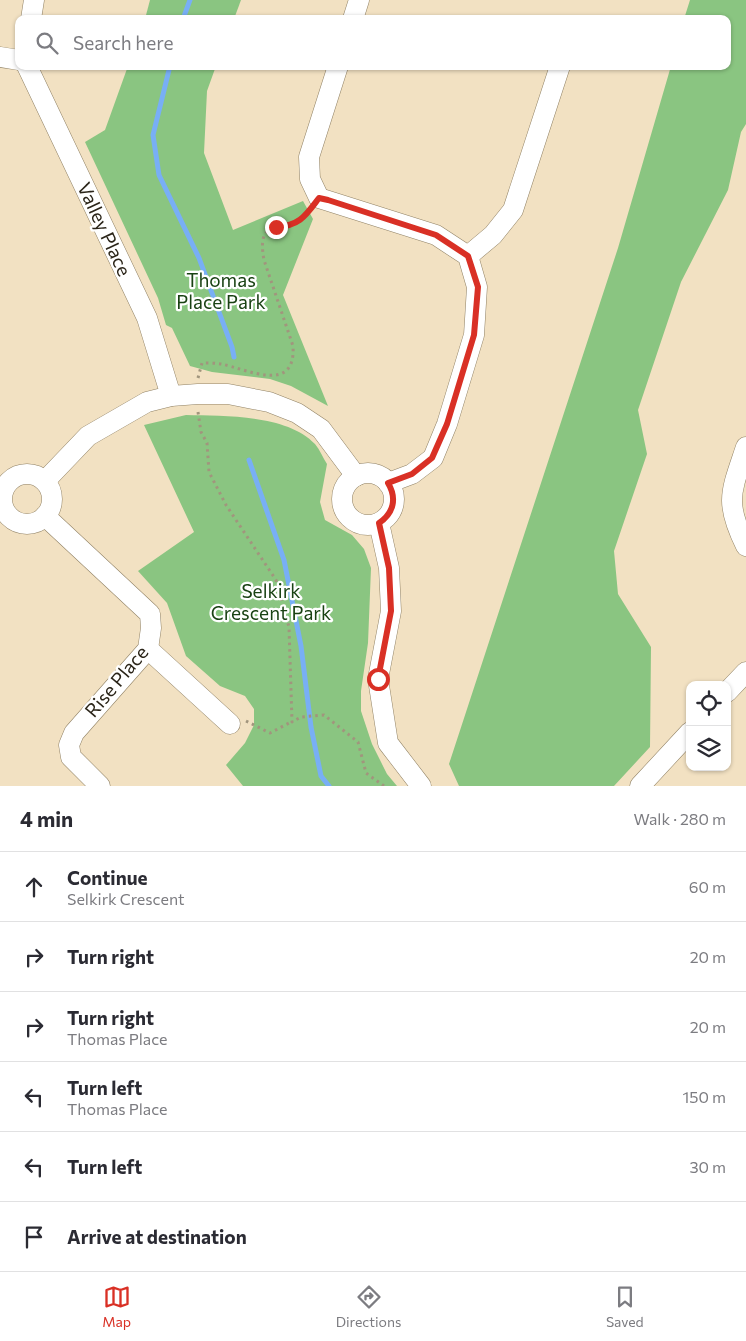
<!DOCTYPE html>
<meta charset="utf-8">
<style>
:root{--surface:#fff;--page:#f2f2f3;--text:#2b2b33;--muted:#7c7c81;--line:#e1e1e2;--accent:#d93025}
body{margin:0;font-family:Commissioner,sans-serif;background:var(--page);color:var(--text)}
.controls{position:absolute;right:15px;bottom:15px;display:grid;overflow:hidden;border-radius:10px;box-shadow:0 1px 4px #0004}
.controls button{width:45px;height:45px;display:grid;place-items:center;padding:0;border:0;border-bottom:1px solid var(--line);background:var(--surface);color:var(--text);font:25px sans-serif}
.stop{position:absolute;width:15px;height:15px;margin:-11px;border:4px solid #d93025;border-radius:50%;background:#fff}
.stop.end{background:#d93025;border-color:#fff;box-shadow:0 1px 5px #0008}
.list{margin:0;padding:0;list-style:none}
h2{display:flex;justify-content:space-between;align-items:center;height:65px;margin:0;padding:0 20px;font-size:21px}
h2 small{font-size:16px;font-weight:400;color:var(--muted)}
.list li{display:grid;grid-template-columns:32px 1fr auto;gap:15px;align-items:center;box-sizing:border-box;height:70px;padding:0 20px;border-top:1px solid var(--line)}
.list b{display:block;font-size:19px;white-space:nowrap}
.list p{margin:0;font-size:16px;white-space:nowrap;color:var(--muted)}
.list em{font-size:16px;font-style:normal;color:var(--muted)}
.icon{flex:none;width:28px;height:28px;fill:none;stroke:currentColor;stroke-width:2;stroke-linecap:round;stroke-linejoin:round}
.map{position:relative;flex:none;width:746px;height:786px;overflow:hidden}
.search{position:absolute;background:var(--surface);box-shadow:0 1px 4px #0004;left:15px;right:15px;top:15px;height:55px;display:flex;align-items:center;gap:12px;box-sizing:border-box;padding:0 18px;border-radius:10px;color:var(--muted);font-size:19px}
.sheet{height:485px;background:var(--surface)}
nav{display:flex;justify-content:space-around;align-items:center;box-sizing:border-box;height:70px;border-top:1px solid var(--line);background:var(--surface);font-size:14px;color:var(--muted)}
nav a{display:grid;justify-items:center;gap:2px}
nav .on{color:var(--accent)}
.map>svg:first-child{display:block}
.green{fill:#8ac581}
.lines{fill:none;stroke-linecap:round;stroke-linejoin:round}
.stream{stroke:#78aff5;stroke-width:5}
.minor-casing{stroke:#918265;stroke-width:21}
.path{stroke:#a1957d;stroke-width:3;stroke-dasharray:2.5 4;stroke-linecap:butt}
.minor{stroke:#fff;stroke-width:20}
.route{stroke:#d93025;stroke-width:6}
.labels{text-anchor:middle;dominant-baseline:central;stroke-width:4.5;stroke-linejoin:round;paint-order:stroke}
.street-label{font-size:19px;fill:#2b2519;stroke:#fff}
.park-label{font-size:19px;fill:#194213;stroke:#fff}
</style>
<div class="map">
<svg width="746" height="786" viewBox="0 0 746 786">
<rect width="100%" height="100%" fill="#f2e1c2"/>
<!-- green -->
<g class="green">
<path d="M150 0H241L234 19H145Z"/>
<path d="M690 0H746V124L741 132 728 190 681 282 638 410 647 454 614 551 618 594 651 647 650 747 614 786H459L449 764 618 248 671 66H727V19H684Z"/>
<path d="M128 66H216L207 91 204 153 233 230 303 201 313 219 283 295 328 406 291 386 270 379 212 372 190 366 172 328 166 325 158 298 85 142 105 130Z"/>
<path d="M186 415C223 416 287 414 315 444 320 450 323 458 327 464L320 502 325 520 352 535 364 549 371 568 368 643 361 691V711L372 744 387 774 397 786H243L226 765 245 743 254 725V709L245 696 220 686 186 656 167 603 138 571 194 532 144 425Z"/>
</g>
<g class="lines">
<!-- stream -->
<g class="stream">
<path d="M183 19 190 0"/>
<path d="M170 66 153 135 159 175 199 258 232 347 234 357"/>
<path d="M249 460 284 560 301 646 311 727 321 776 329 786"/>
</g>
<!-- minor casing -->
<g class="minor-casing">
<g id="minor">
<path d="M31 19 34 0"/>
<path d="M353 19 359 0"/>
<path d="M0 57 19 60"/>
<path d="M27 66 147 318 171 396"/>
<path d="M338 66 309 157 310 179 319 198 436 235 468 256 477 287 474 335 447 424 433 458 412 474 388 483"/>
<path d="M468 256 493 235 513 210 560 66"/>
<path d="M746 447C731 492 724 502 746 546"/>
<circle cx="368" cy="499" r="26"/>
<circle cx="27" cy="499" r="25"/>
<path d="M45 481 88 436 147 402 171 396 198 394H228L269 402 297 413 321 429 356 476"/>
<path d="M45 516 150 614 151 628 148 649 74 733 69 745 71 757 100 786"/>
<path d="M379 523 389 568 391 611 378 679 388 743 421 786"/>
<path d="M148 649 230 724"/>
<path d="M727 692 746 672"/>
<path d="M640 786 690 732"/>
</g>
</g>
<!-- path -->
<g class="path">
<path d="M198 378 202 363C208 363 215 363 221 364 247 369 296 395 293 346L264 260C255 212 287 238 308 212"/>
<path d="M198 412 201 432 207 443 209 472 226 505 276 580 289 627 292 722 301 717 324 715 358 742 366 773 384 786"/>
<path d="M246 721 270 733 291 722"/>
</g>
<!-- minor -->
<use href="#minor" class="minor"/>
</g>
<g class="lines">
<!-- route -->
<path class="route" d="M276 227C300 226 306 215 319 198L328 200 436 235 468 256 478 287 474 335 447 424 432 458 412 474 388 483C397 498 394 513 379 523L389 568 391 611 378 679"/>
</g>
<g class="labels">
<!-- street labels -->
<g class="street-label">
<text transform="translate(105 229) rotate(65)">Valley Place</text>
<text transform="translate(116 681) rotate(-50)">Rise Place</text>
</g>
<!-- park labels -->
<g class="park-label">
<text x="221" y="279">Thomas<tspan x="221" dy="22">Place Park</tspan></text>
<text x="271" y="590">Selkirk<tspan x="271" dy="22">Crescent Park</tspan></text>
</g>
</g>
</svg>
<div class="controls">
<button><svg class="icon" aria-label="locate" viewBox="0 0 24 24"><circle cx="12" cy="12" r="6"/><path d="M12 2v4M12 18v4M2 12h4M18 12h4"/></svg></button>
<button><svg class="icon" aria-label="layers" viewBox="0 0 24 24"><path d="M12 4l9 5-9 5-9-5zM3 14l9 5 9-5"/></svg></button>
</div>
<div class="stop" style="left:378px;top:679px"></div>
<div class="stop end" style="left:276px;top:227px"></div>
<div class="search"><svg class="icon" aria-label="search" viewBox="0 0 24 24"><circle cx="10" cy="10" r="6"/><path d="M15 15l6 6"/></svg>Search here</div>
</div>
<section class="sheet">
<h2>4 min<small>Walk · 280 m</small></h2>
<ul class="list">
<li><svg class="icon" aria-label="ahead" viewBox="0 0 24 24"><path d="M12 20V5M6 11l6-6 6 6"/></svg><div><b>Continue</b><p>Selkirk Crescent</p></div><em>60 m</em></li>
<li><svg class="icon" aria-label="right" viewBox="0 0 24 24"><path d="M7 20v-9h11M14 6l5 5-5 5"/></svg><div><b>Turn right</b></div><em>20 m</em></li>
<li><svg class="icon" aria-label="right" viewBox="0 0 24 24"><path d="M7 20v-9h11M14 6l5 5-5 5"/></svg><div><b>Turn right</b><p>Thomas Place</p></div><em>20 m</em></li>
<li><svg class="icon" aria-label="left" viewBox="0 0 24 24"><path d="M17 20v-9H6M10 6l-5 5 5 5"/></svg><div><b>Turn left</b><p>Thomas Place</p></div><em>150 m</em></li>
<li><svg class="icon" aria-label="left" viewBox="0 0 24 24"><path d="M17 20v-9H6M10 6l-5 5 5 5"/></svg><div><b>Turn left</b></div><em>30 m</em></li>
<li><svg class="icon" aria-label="arrive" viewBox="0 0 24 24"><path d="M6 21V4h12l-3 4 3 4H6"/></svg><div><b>Arrive at destination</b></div></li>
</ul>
</section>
<nav>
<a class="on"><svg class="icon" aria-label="map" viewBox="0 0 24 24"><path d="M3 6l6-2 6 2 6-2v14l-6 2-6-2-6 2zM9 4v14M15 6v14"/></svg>Map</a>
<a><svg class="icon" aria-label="directions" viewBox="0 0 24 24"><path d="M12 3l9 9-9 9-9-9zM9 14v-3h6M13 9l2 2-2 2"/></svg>Directions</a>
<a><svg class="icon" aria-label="saved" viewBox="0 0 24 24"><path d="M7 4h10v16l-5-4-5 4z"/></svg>Saved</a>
</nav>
